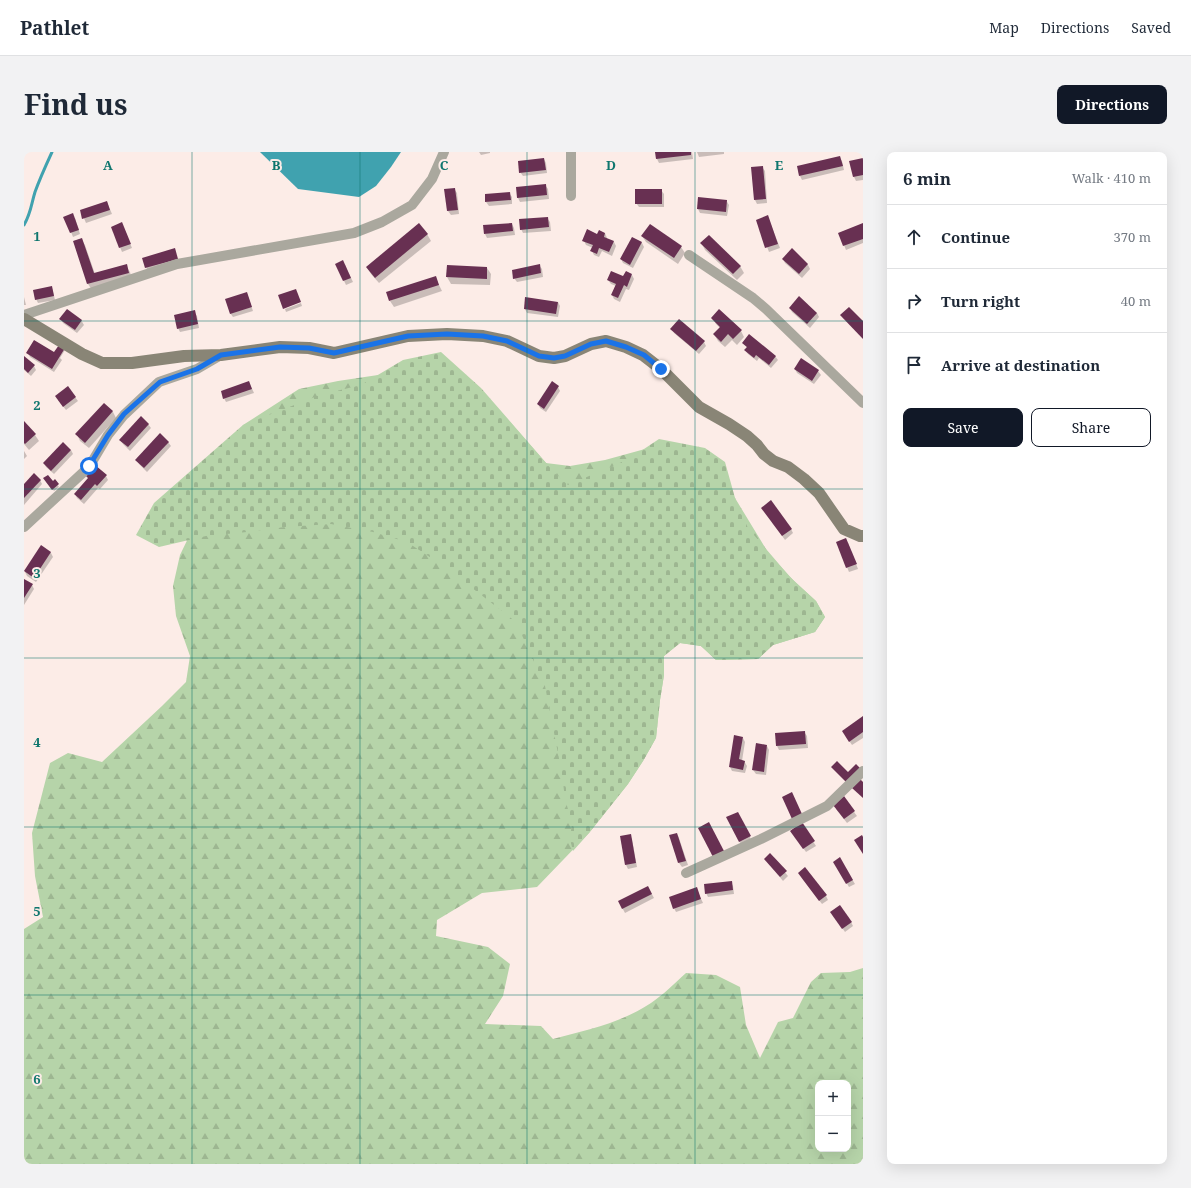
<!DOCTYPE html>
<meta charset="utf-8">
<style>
:root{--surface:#fff;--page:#f2f2f3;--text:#1f2937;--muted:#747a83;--line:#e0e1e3;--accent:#111827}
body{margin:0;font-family:"Noto Serif",serif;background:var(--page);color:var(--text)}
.controls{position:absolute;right:12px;bottom:12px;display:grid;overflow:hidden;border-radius:8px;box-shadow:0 4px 16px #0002}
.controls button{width:36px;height:36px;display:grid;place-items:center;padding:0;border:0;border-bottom:1px solid var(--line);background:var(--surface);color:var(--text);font:20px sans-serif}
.stop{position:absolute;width:12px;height:12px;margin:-9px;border:3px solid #1a73e8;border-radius:50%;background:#fff}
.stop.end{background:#1a73e8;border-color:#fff;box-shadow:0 1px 4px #0008}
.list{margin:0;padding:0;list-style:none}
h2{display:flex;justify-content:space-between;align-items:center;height:52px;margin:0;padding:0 16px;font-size:17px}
h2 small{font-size:13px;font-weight:400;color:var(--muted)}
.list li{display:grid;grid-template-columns:26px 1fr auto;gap:12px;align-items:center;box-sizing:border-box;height:64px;padding:0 16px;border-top:1px solid var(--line)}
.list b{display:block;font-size:15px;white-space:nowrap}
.list em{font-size:13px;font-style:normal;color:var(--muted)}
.actions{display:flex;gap:8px;padding:12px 16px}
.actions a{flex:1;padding:9px 0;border:1px solid var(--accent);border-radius:8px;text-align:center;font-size:14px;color:var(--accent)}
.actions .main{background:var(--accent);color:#fff}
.icon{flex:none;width:22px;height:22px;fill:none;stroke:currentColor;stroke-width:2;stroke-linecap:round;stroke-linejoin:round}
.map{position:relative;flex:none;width:839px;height:1012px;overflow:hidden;border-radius:8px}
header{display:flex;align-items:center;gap:24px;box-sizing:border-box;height:56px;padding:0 20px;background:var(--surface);border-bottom:1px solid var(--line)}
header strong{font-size:19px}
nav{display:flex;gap:22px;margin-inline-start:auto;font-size:14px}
.intro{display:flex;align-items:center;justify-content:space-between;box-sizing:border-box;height:96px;padding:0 24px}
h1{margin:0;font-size:28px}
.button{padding:10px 18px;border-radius:8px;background:var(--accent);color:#fff;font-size:14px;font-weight:700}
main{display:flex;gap:24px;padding:0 24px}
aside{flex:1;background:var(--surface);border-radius:8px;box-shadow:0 4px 16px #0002}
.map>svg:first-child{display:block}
.forest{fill:url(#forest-firs);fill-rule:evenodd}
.cemetery{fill:url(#cemetery-stones)}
.water{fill:#40a2af}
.shadow{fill:#0003}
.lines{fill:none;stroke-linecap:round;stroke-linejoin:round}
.stream{stroke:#40a2af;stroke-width:3}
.building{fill:#683052}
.street{stroke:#aaa89e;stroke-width:10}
.secondary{stroke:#898576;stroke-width:12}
.route{stroke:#1a73e8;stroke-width:5}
.grid{fill:none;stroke:#0f766e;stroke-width:1;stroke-opacity:0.55}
.grid-label{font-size:13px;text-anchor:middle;font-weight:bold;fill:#0f766e;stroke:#fcece7;stroke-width:4;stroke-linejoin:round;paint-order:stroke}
</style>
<header>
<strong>Pathlet</strong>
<nav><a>Map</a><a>Directions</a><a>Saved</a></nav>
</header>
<div class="intro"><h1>Find us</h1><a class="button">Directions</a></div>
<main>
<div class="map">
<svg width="839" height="1012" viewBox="0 0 839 1012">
<defs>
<pattern id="forest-firs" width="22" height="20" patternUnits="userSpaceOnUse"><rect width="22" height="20" fill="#b6d4a9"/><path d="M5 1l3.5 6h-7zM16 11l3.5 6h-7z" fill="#9db691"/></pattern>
<pattern id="cemetery-stones" width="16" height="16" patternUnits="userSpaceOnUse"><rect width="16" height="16" fill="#b6d4a9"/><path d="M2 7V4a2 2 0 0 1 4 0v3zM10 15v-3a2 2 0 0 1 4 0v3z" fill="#9db691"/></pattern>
</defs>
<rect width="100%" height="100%" fill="#fcece7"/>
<!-- forest -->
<path class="forest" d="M354 223 486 270 522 311 546 314 581 308 621 297 711 346 745 402 771 430 792 449 801 465 791 480 749 493 734 507 692 508 677 494 656 491 640 504V523L636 548 632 586 619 609 604 632 565 681 513 735 458 741 413 768 412 784 464 795 486 812 479 844 461 872 517 874 529 887C563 878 597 871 627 851 639 843 651 831 662 821L692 823 716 835 722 873 736 906 754 870 769 866 787 830 797 821 826 820 839 816V1012H0V777L19 765 11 724 8 681 26 611 44 601 78 610 138 554 162 530 166 504 152 464 149 434 156 403 219 273 275 237 314 229ZM794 931H824V997H794Z"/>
<!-- cemetery -->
<path class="cemetery" d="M417 200 457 236 530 320 544 333 605 307 635 287 681 296 701 310 713 353 724 376 766 425 792 449 801 465 791 480 749 493 734 507 692 508 677 494 656 491 640 504V523L636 548 632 586 619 609 604 632 565 681 549 699 546 687 548 671 541 647 538 622 521 534 492 470 421 415 383 390 349 380 307 372 261 375 223 380 182 384 135 395 112 383 130 351 219 273 296 243 337 233 379 208Z"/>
<!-- water -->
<path class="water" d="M236 0H377L367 15 352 34 335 45 274 37Z"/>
<!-- shadow -->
<g class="shadow">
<path d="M455 0H466V1L457 3Z"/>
<path d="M632 0H668L669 7 635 11 633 7Z"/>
<path d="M673 0H700V2L675 5Z"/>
<path d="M815 5 818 9 820 18 778 28 776 24 774 15Z"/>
<path d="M520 7 522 11 523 21 499 24 496 20Z"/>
<path d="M839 7V28L832 29 830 25 827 10Z"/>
<path d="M738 15 741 19 743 51 733 52 731 48Z"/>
<path d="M521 33 524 37 525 47 496 50 494 46 493 36Z"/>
<path d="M430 37 433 41 435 62 427 63 424 59 422 38Z"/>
<path d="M637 38 640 42V55H615L612 51Z"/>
<path d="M485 41 488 45V52L465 54 462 50Z"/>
<path d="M702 48 705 53 703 64 676 61 674 57Z"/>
<path d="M83 50 88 62 62 71 57 59Z"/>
<path d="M41 65 51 66 56 82 49 85Z"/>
<path d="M744 65 756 96 745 100 733 68Z"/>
<path d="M523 66 526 70 527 79 499 81 497 77Z"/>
<path d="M98 72 108 96 98 100 88 75Z"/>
<path d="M488 72 490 76 491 83 463 86 461 82Z"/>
<path d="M839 72V91L822 98 815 81Z"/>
<path d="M581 81 583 86 582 87 590 90 592 94 588 104 578 99 575 105 570 103 568 99 569 96 562 93 560 89 574 83Z"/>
<path d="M403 82 407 89 355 131 347 122 343 115Z"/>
<path d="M618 84 657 95 661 101 654 112 622 90Z"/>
<path d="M608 86 618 91 620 95 609 116 599 111 597 107Z"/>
<path d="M57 87 61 93 71 122 102 114 106 120 108 128 68 138 64 132 50 89Z"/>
<path d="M678 92 716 114 720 121 713 128 681 98Z"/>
<path d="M768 97 784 113 786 117 778 126 761 111 759 107Z"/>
<path d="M150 98 155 111 124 119 122 115Z"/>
<path d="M312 112 321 113 329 130 322 133Z"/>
<path d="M515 113 518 117 519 125 493 130 490 126Z"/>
<path d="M424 114 463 116 467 122 466 133 427 132 423 125Z"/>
<path d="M608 123 610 127 605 138 602 137 596 150 590 147 588 143 592 134 587 132 584 128 600 126Z"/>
<path d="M411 125 418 139 370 155 366 149Z"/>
<path d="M27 135 29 139 31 148 14 151 12 147Z"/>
<path d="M223 142 229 159 209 165 206 161Z"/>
<path d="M0 145 2 153H0Z"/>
<path d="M534 150 536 154 534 165 503 161 501 157Z"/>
<path d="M277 151 278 154 262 160 261 157Z"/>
<path d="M766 156 793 161 795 165 786 176 768 160Z"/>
<path d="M170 160 173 164 175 176 156 180 154 176Z"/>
<path d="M688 166 717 179 720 185 713 193 708 188 701 195 694 189 690 182 696 176 692 172Z"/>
<path d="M37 167 57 168 60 173 53 181 39 171Z"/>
<path d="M648 177 680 190 682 194 675 202 650 181Z"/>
<path d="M719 191 751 204 754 208 747 216 735 206 733 209 724 202 721 198 723 196Z"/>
<path d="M35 194 41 198 36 206 38 208 30 220 6 205 4 201 33 203Z"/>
<path d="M0 205 10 214 12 218 7 224 0 218Z"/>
<path d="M771 217 794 219 797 223 790 232 773 221Z"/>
<path d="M225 230 230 241 202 250 200 246Z"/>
<path d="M534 235 536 239 522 260 516 256 514 252Z"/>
<path d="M51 245 54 249 42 258 34 248Z"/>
<path d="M80 252 89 260 92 266 65 296 56 289 53 282Z"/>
<path d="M0 270 11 283 15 289 5 298 0 292Z"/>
<path d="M124 272 127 276 106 299 99 292 96 288Z"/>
<path d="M144 290 147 294 123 320 115 312 113 308Z"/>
<path d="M47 298 49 302 30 322 22 315 20 311Z"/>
<path d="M0 299 3 304 0 307Z"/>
<path d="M82 324 84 328 76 337 74 336 60 352 53 346 51 342Z"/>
<path d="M16 328 18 332 0 353V334Z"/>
<path d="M21 328 29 331 31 329 35 335 30 339Z"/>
<path d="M741 360 767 377 769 381 761 388Z"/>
<path d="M813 391H824L834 417 825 420Z"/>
<path d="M17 395 27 401 29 405 12 430 3 424 1 420Z"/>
<path d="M0 428 8 433 10 437 0 453Z"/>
<path d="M839 565V586L828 593 821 583Z"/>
<path d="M780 580 783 584 784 596 755 598 753 594Z"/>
<path d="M719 586 721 590 718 609H720L723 614 721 621 708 619 706 615Z"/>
<path d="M743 594 745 598 742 623 732 622 729 618Z"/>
<path d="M819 645 833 664 823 671 812 657Z"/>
<path d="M713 661 728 689 718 694 703 666Z"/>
<path d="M778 672 792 694 782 700 770 683Z"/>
<path d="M653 682 655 686 664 713 658 715 655 711 647 684Z"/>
<path d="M606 683 608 687 613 715 604 717 602 713 597 685Z"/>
<path d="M746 703 764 724 759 729 741 707Z"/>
<path d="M816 707 831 732 825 735 810 710Z"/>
<path d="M777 725 802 744 804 748 798 752Z"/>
<path d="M707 730 709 734 710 742 684 745 682 741Z"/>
<path d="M624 735 630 746 601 761 595 750Z"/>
<path d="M672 736 679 751 652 760 650 756Z"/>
<path d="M810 764 827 770 829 774 821 780Z"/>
</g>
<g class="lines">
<!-- stream -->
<path class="stream" d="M0 73C7 61 7 53 11 40 16 26 22 13 28 0"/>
</g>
<!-- building -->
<g class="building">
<path d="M631 0H667V3L632 7Z"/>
<path d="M816 4 819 14 775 24 773 14Z"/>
<path d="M520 6 522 18 495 21 494 9Z"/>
<path d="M839 6V23L829 25 825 9Z"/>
<path d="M739 14 742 47 730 48 727 15Z"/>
<path d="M522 32 523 43 493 46 492 35Z"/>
<path d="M431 36 434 58 423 59 420 37Z"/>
<rect x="611" y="37" width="27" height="15"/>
<path d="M486 40 487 48 461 50V42Z"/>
<path d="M674 45 703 48 702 60 673 57Z"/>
<path d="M83 49 86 58 58 67 56 58Z"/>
<path d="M49 61 55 78 46 81 39 65Z"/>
<path d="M744 63 754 92 741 96 732 68Z"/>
<path d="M524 65 525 75 496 78 495 67Z"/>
<path d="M98 70 107 92 95 96 87 75Z"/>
<path d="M395 71 404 82 351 126 342 115Z"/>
<path d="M488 71 489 79 460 82 459 73Z"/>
<path d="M839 71V87L819 94 814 81Z"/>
<path d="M626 72 658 94 650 106 617 84Z"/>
<path d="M563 77 573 82 575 78 581 81 580 85 590 89 585 100 575 96 573 102 566 99 569 93 558 89Z"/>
<path d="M685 83 717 114 709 122 676 91Z"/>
<path d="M608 85 618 90 606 113 596 107Z"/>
<path d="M58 86 70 121 103 112 105 121 63 132 49 89Z"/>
<path d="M151 96 154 107 121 116 118 106Z"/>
<path d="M768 96 784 112 775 122 758 107Z"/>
<path d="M319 108 327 126 319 129 311 112Z"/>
<path d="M516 112 517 121 489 127 488 118Z"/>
<path d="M423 113 463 115V127L422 125Z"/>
<path d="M587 119 599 124 602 119 608 122 603 135 600 133 594 146 587 143 592 132 583 128Z"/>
<path d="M412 124 415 133 365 149 362 140Z"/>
<path d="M28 134 30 144 11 148 9 138Z"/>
<path d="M272 137 277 150 259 157 254 143Z"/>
<path d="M223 140 228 155 206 162 201 147Z"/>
<path d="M775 144 793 161 783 172 765 156Z"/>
<path d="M501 145 534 150 532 162 500 157Z"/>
<path d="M825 155 839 169V187L816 163Z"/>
<path d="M43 157 58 168 51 178 35 167Z"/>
<path d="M695 157 718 178 709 187 704 182 697 190 689 182 696 175 687 166Z"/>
<path d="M171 158 174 172 153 177 150 163Z"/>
<path d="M655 167 681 189 672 199 646 177Z"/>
<path d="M725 182 752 204 745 213 732 203 730 206 720 198 723 195 718 191Z"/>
<path d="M10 188 30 200 35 193 41 196 28 217 2 201Z"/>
<path d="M0 204 11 213 4 221 0 217Z"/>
<path d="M777 206 795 218 788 229 770 217Z"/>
<path d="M225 229 228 237 199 247 197 239Z"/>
<path d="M528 229 535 234 520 257 513 252Z"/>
<path d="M44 234 52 245 39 255 31 244Z"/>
<path d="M80 251 89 259 61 291 51 282Z"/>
<path d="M117 264 125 272 104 295 95 288Z"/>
<path d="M0 269 12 282 1 292 0 291Z"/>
<path d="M136 281 145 290 120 316 111 308Z"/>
<path d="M39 290 47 298 27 319 19 311Z"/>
<path d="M71 313 83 323 73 334 71 332 57 348 50 342 64 326 61 323Z"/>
<path d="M10 321 17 328 0 346V332Z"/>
<path d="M24 323 29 329 31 327 35 332 28 338 19 326Z"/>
<path d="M747 348 768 377 758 384 737 356Z"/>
<path d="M822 386 833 412 822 416 812 390Z"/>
<path d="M17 393 27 400 10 426 0 419Z"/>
<path d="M0 427 9 432 0 446Z"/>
<path d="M839 564V580L825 590 818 579Z"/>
<path d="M781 579 782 592 752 594 751 581Z"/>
<path d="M710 583 719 585 715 607 721 609 719 618 705 615Z"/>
<path d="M732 591 743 593 740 620 728 618Z"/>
<path d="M813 609 824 620 832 612 838 618 824 632 807 615Z"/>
<path d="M836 627 839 630V646L828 636Z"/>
<path d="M768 640 778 662 768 667 758 645Z"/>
<path d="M820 644 831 659 820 667 809 653Z"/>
<path d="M714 660 727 684 715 690 702 665Z"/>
<path d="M685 670 700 699 689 705 674 676Z"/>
<path d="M778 670 791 689 779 697 766 679Z"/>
<path d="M653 681 662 709 654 711 645 683Z"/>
<path d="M607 682 612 711 601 713 596 684Z"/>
<path d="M838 683 839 685V702L830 688Z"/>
<path d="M746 701 763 719 756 725 740 707Z"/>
<path d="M816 705 829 728 822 732 809 710Z"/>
<path d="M781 715 803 743 795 749 774 721Z"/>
<path d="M708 729 709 738 681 742 680 732Z"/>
<path d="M624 734 628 742 598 757 594 749Z"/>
<path d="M673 735 677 747 649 757 645 745Z"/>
<path d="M816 753 828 770 818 777 806 760Z"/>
</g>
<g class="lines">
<!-- street -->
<g class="street">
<path d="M547 44V0"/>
<path d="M665 103 729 146 742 157 839 251"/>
<path d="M0 163 153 112 330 81 358 70 388 53 408 27 420 0"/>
<path d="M0 375 65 315 84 283 100 263 135 230 173 217 197 203"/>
<path d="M662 721 737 687 803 654 839 619"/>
</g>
<!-- secondary -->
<path class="secondary" d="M0 167 58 202 78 211H108L160 204 197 203 256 195 285 196 310 201 384 184 423 182 459 184 483 189 515 204 530 206 541 204 567 192 582 189 602 195 619 203 637 217 675 255 705 272 723 284 733 293 740 302 749 309 764 315 780 327 795 341 820 377 836 384H839"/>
</g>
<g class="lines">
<!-- route -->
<path class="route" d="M65 314 84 283 100 262 136 230 173 217 197 203 256 195 285 196 310 201 384 184 423 182 459 184 483 189 515 204 530 206 541 204 567 192 582 189 602 195 620 203 637 217"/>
</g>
<!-- grid -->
<path class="grid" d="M168 0V1012M336 0V1012M503 0V1012M671 0V1012M0 169H839M0 337H839M0 506H839M0 675H839M0 843H839"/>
<g class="grid-label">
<text x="84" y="18">A</text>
<text x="252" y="18">B</text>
<text x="420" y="18">C</text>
<text x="587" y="18">D</text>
<text x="755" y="18">E</text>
<text x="13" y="89">1</text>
<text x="13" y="258">2</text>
<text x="13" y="426">3</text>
<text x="13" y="595">4</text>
<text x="13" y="764">5</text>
<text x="13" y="932">6</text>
</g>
</svg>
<div class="controls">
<button>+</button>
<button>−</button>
</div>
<div class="stop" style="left:65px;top:314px"></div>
<div class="stop end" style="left:637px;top:217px"></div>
</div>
<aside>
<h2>6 min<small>Walk · 410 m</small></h2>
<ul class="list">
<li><svg class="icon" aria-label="ahead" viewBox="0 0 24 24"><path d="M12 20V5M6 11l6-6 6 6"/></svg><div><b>Continue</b></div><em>370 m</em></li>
<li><svg class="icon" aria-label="right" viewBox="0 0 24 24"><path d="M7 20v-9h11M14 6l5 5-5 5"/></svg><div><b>Turn right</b></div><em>40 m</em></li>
<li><svg class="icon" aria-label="arrive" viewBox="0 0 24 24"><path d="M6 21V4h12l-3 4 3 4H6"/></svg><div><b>Arrive at destination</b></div></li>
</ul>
<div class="actions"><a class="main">Save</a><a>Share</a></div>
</aside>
</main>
